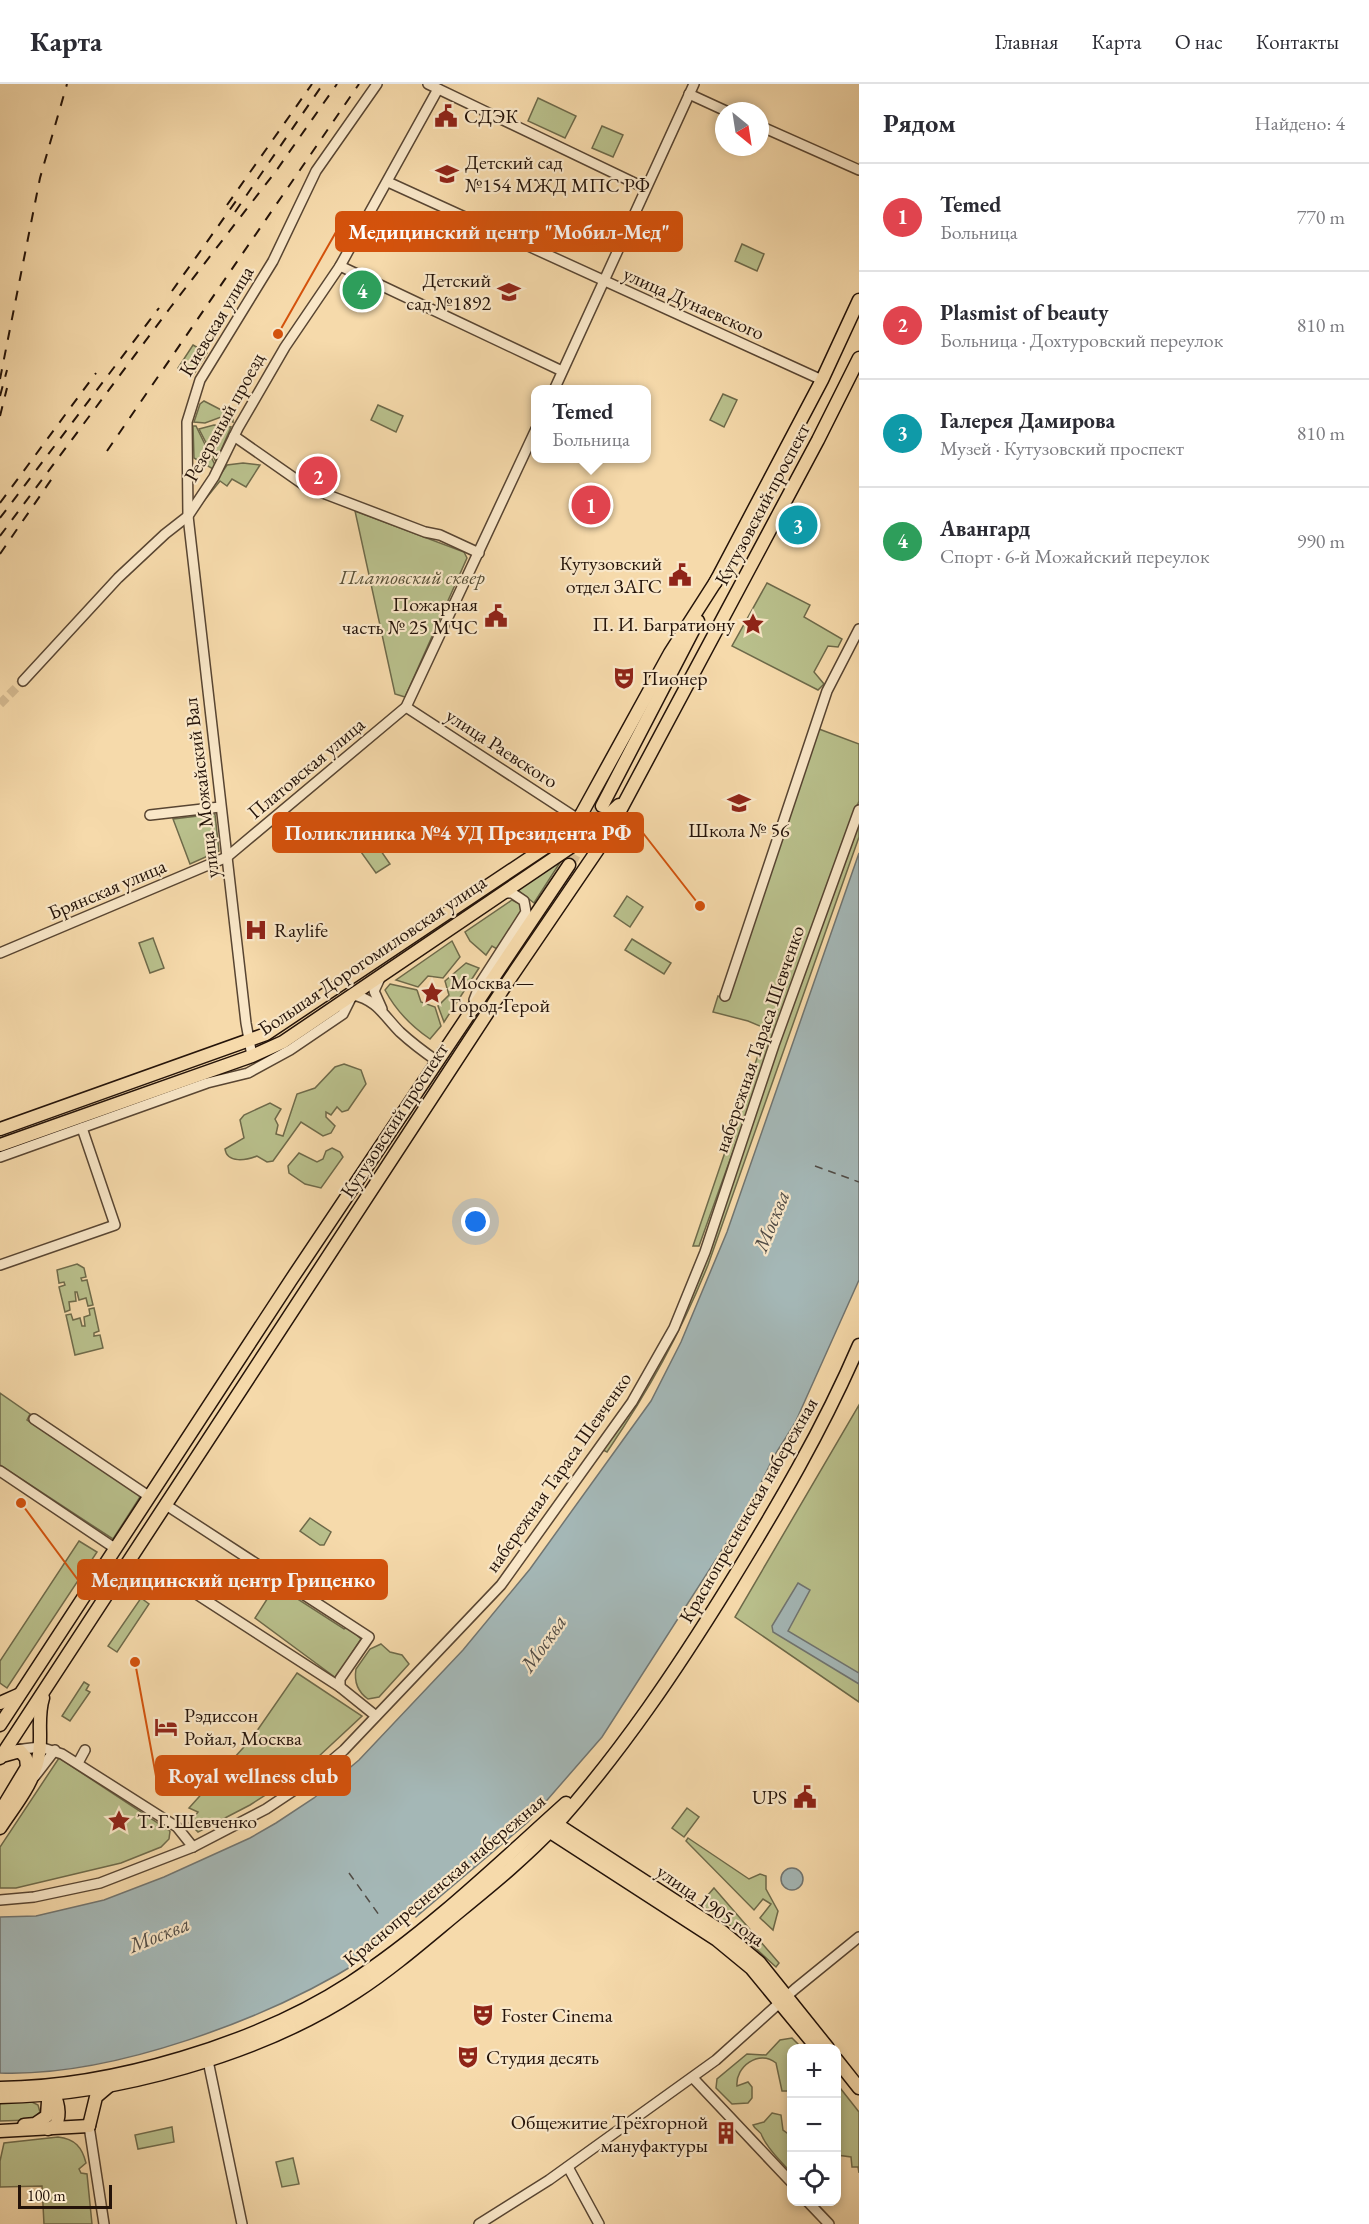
<!DOCTYPE html>
<html lang="ru">
<meta charset="utf-8">
<style>
:root{--surface:#fff;--page:#f2f2f3;--text:#2b2b33;--muted:#7c7c81;--line:#e1e1e2;--accent:#8f2418}
body{margin:0;font-family:"EB Garamond",serif;background:var(--page);color:var(--text)}
.controls{position:absolute;right:18px;bottom:18px;display:grid;overflow:hidden;border-radius:12px;box-shadow:0 3px 9px #0003}
.controls button{width:54px;height:54px;display:grid;place-items:center;padding:0;border:0;border-bottom:2px solid var(--line);background:var(--surface);color:var(--text);font:30px sans-serif}
.compass{position:absolute;left:715px;top:18px;width:54px;height:54px;border-radius:50%;background:var(--surface);box-shadow:0 3px 9px #0003;rotate:150deg}
.scale{position:absolute;left:18px;bottom:15px;width:94px;box-sizing:border-box;padding-left:6px;border:3px solid #241309;border-top:0;font-size:16px;line-height:21px;white-space:nowrap;color:#241309;-webkit-text-stroke:4px #f9e7c8;paint-order:stroke}
.you{position:absolute;left:476px;top:1138px;width:21px;height:21px;margin:-15px;border:4px solid #fff;border-radius:50%;background:#1a73e8;box-shadow:0 0 0 9px #1a73e833}
.badge{display:grid;place-items:center;width:39px;height:39px;border-radius:50%;background:var(--accent);color:#fff;font-size:20px;font-weight:700}
.pin{position:absolute;translate:-50% -50%;border:3px solid #fff;box-shadow:0 2px 6px #0006}
.popup{position:absolute;left:531px;top:301px;width:120px;height:78px;box-sizing:border-box;display:grid;place-content:center;border-radius:12px;background:var(--surface);filter:drop-shadow(0 2px 4px #0005);font-size:20px;white-space:nowrap;color:var(--muted)}
.popup b{font-size:22px;color:var(--text)}
.popup::after{content:'';position:absolute;left:50%;top:100%;margin-left:-12px;border:12px solid transparent;border-top-color:var(--surface)}
.list{margin:0;padding:0;list-style:none}
h2{display:flex;justify-content:space-between;align-items:center;height:78px;margin:0;padding:0 24px;font-size:26px}
h2 small{font-size:20px;font-weight:400;color:var(--muted)}
.list li{display:grid;grid-template-columns:39px 1fr auto;gap:18px;align-items:center;box-sizing:border-box;height:108px;padding:0 24px;border-top:2px solid var(--line)}
.list b{display:block;font-size:22px;white-space:nowrap}
.list p{margin:0;font-size:20px;white-space:nowrap;color:var(--muted)}
.list em{font-size:20px;font-style:normal;color:var(--muted)}
.icon{flex:none;width:33px;height:33px;fill:none;stroke:currentColor;stroke-width:2;stroke-linecap:round;stroke-linejoin:round}
.map{position:relative;flex:none;width:859px;height:2140px;overflow:hidden}
header{display:flex;align-items:center;gap:36px;box-sizing:border-box;height:84px;padding:0 30px;background:var(--surface);border-bottom:2px solid var(--line)}
header strong{font-size:28px}
nav{display:flex;gap:33px;margin-inline-start:auto;font-size:21px}
main{display:flex}
aside{flex:1;background:var(--surface)}
.map>svg:first-child{display:block}
.green{fill:#b9c08c;stroke:#6e6a4a;stroke-width:1.5}
.water{fill:#a4b7b6;stroke:#717571;stroke-width:1.5}
.lines{fill:none;stroke-linecap:round;stroke-linejoin:round}
.ferry{stroke:#514c46;stroke-width:1.5;stroke-dasharray:8 6;stroke-linecap:butt}
.minor-tunnel{stroke:#d6bc93;stroke-width:9;stroke-dasharray:9 4.5;stroke-linecap:butt}
.major-tunnel{stroke:#d6bc93;stroke-width:12;stroke-dasharray:12 6;stroke-linecap:butt}
.minor-casing{stroke:#584532;stroke-width:12}
.major-casing{stroke:#241309;stroke-width:15}
.minor{stroke:#f9e7c8;stroke-width:9}
.major{stroke:#f6daab;stroke-width:12}
.rail{stroke:#241309;stroke-width:2;stroke-dasharray:10 10;stroke-linecap:butt}
.labels{text-anchor:middle;dominant-baseline:central;stroke-width:4.5;stroke-linejoin:round;paint-order:stroke}
.poi-label{font-size:20px;fill:#241309;stroke:#f9e7c8;text-anchor:start}
.street-label{font-size:20px;fill:#241309;stroke:#f9e7c8}
.park-label{font-size:20px;font-style:italic;fill:#585037;stroke:#f9e7c8}
.water-label{font-size:21px;font-style:italic;fill:#514c46;stroke:#f9e7c8}
.leader{fill:none;stroke:#d4520c;stroke-width:2}
.callout-dot{fill:#d4520c;stroke:#f9e7c8;stroke-width:2}
.callout{fill:#d4520c;stroke:#d4520c;stroke-width:2}
.callout-label{font-size:21px;text-anchor:middle;font-weight:bold;fill:#fff}
</style>
<header>
<strong>Карта</strong>
<nav><a>Главная</a><a>Карта</a><a>О нас</a><a>Контакты</a></nav>
</header>
<main>
<div class="map">
<svg width="859" height="2140" viewBox="0 0 859 2140">
<rect width="100%" height="100%" fill="#f6daab"/>
<filter id="stains"><feTurbulence type="fractalNoise" baseFrequency=".00333" numOctaves="4"/><feColorMatrix values="0 0 0 0 .2 0 0 0 0 .09 0 0 0 0 .02 0 0 0 .5 -.17"/></filter>
<radialGradient id="worn" r=".72"><stop offset=".6" stop-color="#630" stop-opacity="0"/><stop offset="1" stop-color="#630" stop-opacity=".3"/></radialGradient>
<!-- green -->
<g class="green">
<path d="M538 14 576 32 565 54 528 37Z"/>
<path d="M602 42 623 51 613 73 592 64Z"/>
<path d="M742 160 764 170 757 187 735 177Z"/>
<path d="M193 261 207 269 192 293 178 284Z"/>
<path d="M723 310 737 316 724 343 710 336Z"/>
<path d="M204 317 233 332V338L221 333 205 339 194 338 200 320Z"/>
<path d="M378 321 403 332 396 348 371 336Z"/>
<path d="M214 341 231 343 216 378 199 345Z"/>
<path d="M193 342H196L215 381 213 385 194 374Z"/>
<path d="M243 379 260 381 246 403 232 395 227 402 220 397 195 428 227 381Z"/>
<path d="M355 427 464 468 467 474 405 613 395 610Z"/>
<path d="M767 499 810 521 804 533 842 555 838 563 828 562 814 588 824 600 818 606 732 562Z"/>
<path d="M819 645 859 660V717L699 1162H693L767 945 748 937 713 928 718 912 726 915Z"/>
<path d="M215 730 219 767 190 780 173 735Z"/>
<path d="M859 733V753L708 1181C680 1250 649 1306 607 1368L603 1366 676 1245Z"/>
<path d="M370 751 390 780 376 789 356 761Z"/>
<path d="M561 777 534 819 519 807 518 805Z"/>
<path d="M627 812 643 823 630 843 614 832Z"/>
<path d="M512 816 520 820 523 827 497 865 492 862 486 871 470 857 465 848Z"/>
<path d="M153 854 164 884 150 889 139 859Z"/>
<path d="M632 855 671 879 664 890 625 866Z"/>
<path d="M452 857 460 873 443 894 428 892 418 903 396 896Z"/>
<path d="M466 879 479 884 444 938 438 922 449 911 445 897Z"/>
<path d="M390 900 417 906 421 918 435 923 441 942 430 955C411 942 396 927 385 906Z"/>
<path d="M344 980 361 986 366 1000 348 1026 342 1028 337 1023 331 1031 326 1028V1033L335 1042 331 1049 323 1052 301 1038 273 1077 267 1078 257 1072C247 1076 227 1080 225 1065L244 1054 240 1036 244 1031 270 1019 281 1025 275 1035 278 1041 276 1050 283 1052 297 1010 315 1004 335 983Z"/>
<path d="M332 1064 340 1068 343 1073 321 1104 305 1100 289 1089 288 1082 299 1069 317 1078 323 1075 326 1067Z"/>
<path d="M77 1180 84 1184 86 1193 81 1194 82 1197 87 1196 93 1221 88 1222 86 1214 79 1216 77 1208H75L76 1217 69 1218 70 1226 65 1228 59 1203 65 1201 64 1198 59 1199 57 1186Z"/>
<path d="M94 1224 99 1247 94 1249V1252L100 1251 103 1264 75 1271 66 1231 71 1230 73 1236 80 1234 82 1242H85L84 1233 90 1231 89 1225Z"/>
<path d="M0 1309 30 1330 27 1336 138 1410 140 1413 113 1455 0 1381Z"/>
<path d="M859 1321V1618L735 1533Z"/>
<path d="M310 1434 331 1448 324 1461H320L300 1447Z"/>
<path d="M79 1457 97 1468 7 1604 0 1599V1577Z"/>
<path d="M278 1498 282 1505 344 1545 348 1543 361 1555 336 1594 255 1534Z"/>
<path d="M141 1514 149 1520 117 1568 108 1562Z"/>
<path d="M381 1560 390 1568 402 1571 409 1580 379 1613 368 1615C358 1608 354 1597 356 1585L370 1565Z"/>
<path d="M297 1589 362 1632 303 1687 250 1721 198 1748 189 1739 198 1728 189 1724 252 1654Z"/>
<path d="M84 1598 89 1601 86 1606 90 1608 70 1637 62 1632Z"/>
<path d="M59 1674 170 1747 169 1755 161 1763 121 1779 16 1804H0V1763Z"/>
<path d="M687 1724 699 1733 684 1753 672 1744Z"/>
<path d="M688 1754 749 1795 760 1790 766 1792V1805L778 1827 773 1846 760 1834 771 1820 763 1815 754 1826 686 1757Z"/>
<path d="M714 1804 779 1879 776 1883 731 1842 700 1820Z"/>
<path d="M792 1954 798 1960 797 1964H792L791 2007H782L776 1979C759 1965 735 1983 737 2002L748 1998 752 2003V2014L748 2019 732 2020 716 2004 717 1995 747 1970 766 1971 780 1956Z"/>
<path d="M837 2000 859 2028V2089L858 2083H852L851 2073 837 2071Z"/>
<path d="M0 2018H32L38 2021 40 2028 31 2036 0 2037Z"/>
<path d="M772 2029 781 2031 783 2046 791 2052V2089C781 2077 768 2066 762 2052 761 2047 755 2046 753 2041L764 2038Z"/>
<path d="M172 2043 174 2058 138 2065 135 2051Z"/>
<path d="M58 2053C75 2055 82 2063 86 2079L79 2085 81 2089 87 2090 92 2140H44L42 2102 0 2103V2077L4 2059Z"/>
<path d="M293 2074 299 2100 282 2103 276 2078Z"/>
</g>
<!-- water -->
<g class="water">
<path d="M859 769V1196L795 1339 774 1372 749 1424 602 1653 528 1738 416 1833 413 1829 364 1868 362 1876C268 1935 112 1993 0 1989V1833L36 1832 104 1816 164 1793 250 1754 276 1739 314 1714 359 1676 463 1566 530 1485 651 1317 681 1258 727 1148Z"/>
<path d="M798 1499 810 1506 788 1547 859 1589V1600L773 1548 772 1542Z"/>
<circle cx="792" cy="1795" r="11"/>
</g>
<g class="lines">
<!-- ferry -->
<g class="ferry">
<path d="M815 1082 859 1098"/>
<path d="M349 1789 379 1831"/>
</g>
<!-- minor-tunnel -->
<path class="minor-tunnel" d="M0 620 23 597"/>
<!-- major-tunnel -->
<path class="major-tunnel" d="M569 781 602 722"/>
<!-- minor casing -->
<g class="minor-casing">
<g id="minor">
<path d="M428 0 645 104"/>
<path d="M689 10 726 27"/>
<path d="M760 42 859 86"/>
<path d="M388 98 822 296"/>
<path d="M340 182 562 287"/>
<path d="M554 306 694 0"/>
<path d="M234 352 307 403 425 448 440 451 479 469"/>
<path d="M23 597 118 494 165 450 188 432 214 393 238 344 285 263 340 182 438 5"/>
<path d="M406 623 578 735"/>
<path d="M150 731 220 723"/>
<path d="M0 869 227 773 406 623 536 345"/>
<path d="M380 894 374 907 382 925"/>
<path d="M353 911C376 915 385 933 400 948 412 959 424 968 437 977"/>
<path d="M725 912 827 607 859 545"/>
<path d="M474 916 481 898 526 828 524 817 512 809H502"/>
<path d="M252 972 246 939 188 432 187 338 200 296 273 177 316 87 377 0"/>
<path d="M0 1073 207 999 248 989 290 966 343 930 352 912"/>
<path d="M0 1181 115 1141 82 1044"/>
<path d="M34 1335 150 1413"/>
<path d="M0 1387 116 1465"/>
<path d="M166 1421 369 1553 340 1595V1603"/>
<path d="M120 1495 142 1481 153 1482 340 1603 376 1632"/>
<path d="M15 1666 40 1663 62 1670 177 1743 193 1763"/>
<path d="M78 1679 85 1666"/>
<path d="M35 1692 55 1666"/>
<path d="M0 1816 34 1813 100 1799 193 1763 266 1725 305 1699 344 1666 501 1501 632 1318 674 1244 705 1168 774 961 859 726"/>
<path d="M207 1972 242 2140"/>
<path d="M693 1994 792 2099"/>
<path d="M89 2042 104 2140"/>
<path d="M568 2083 599 2140"/>
<path d="M808 2118 829 2140"/>
<path d="M479 2140 549 2096 716 1976 795 1905 859 1853"/>
</g>
</g>
<!-- major casing -->
<g class="major-casing">
<g id="major">
<path d="M715 499 822 296 859 216"/>
<path d="M602 722 698 537"/>
<path d="M0 1045 266 950 567 749 582 729 670 569 718 494"/>
<path d="M0 1061 252 972 283 958 581 756 619 721"/>
<path d="M0 1619 18 1611"/>
<path d="M0 1641 291 1196 569 781"/>
<path d="M0 1674 507 899 605 755 818 356 859 274"/>
<path d="M0 1728 27 1683 26 1674 20 1667 2 1672"/>
<path d="M552 1737 723 1848 759 1878 828 1964"/>
<path d="M0 1744C15 1721 35 1698 39 1670 42 1651 37 1633 43 1614"/>
<path d="M544 1744 717 1856 751 1884 812 1958"/>
<path d="M836 1975 859 2004"/>
<path d="M0 2004C112 2003 256 1960 350 1899 428 1848 497 1781 566 1719"/>
<path d="M0 2013C115 2011 260 1971 356 1908 393 1884 427 1854 461 1826 494 1799 527 1772 556 1741 622 1667 677 1585 729 1501 777 1423 823 1345 859 1261"/>
<path d="M24 2041 35 2040 47 2032 49 2003"/>
<path d="M89 2042 96 2013 109 2002"/>
<path d="M48 2045 56 2041C61 2030 58 2016 51 2005"/>
<path d="M0 2047 89 2042"/>
</g>
</g>
<!-- minor -->
<use href="#minor" class="minor"/>
<!-- major -->
<use href="#major" class="major"/>
<!-- rail -->
<g class="rail">
<path d="M227 121 312 0"/>
<path d="M235 128 323 0"/>
<path d="M172 207 236 117"/>
<path d="M0 295 40 94 67 0"/>
<path d="M0 312 7 286"/>
<path d="M0 332 7 304"/>
<path d="M107 367 359 0"/>
<path d="M0 419 96 289"/>
<path d="M0 434 159 224"/>
<path d="M0 452 170 224 276 87 337 0"/>
<path d="M0 470 53 393"/>
</g>
</g>
<!-- icons -->
<defs>
<g id="civic-bare" transform="scale(1.8)"><path d="M-.6-6.5H3V-4.5H.6V-3L4-1V1h2V6H-6V1h2V-1L-.6-3ZM-1.2 2.5V6h2.4V2.5Z" fill="#8f2418" stroke="#f9e7c8" stroke-width="2.5" paint-order="stroke"/></g>
<g id="school-bare" transform="scale(1.8)"><path d="M0-5L7-2L0 1L-7-2ZM-4 1L0 2.5L4 1V4Q0 6-4 4Z" fill="#8f2418" stroke="#f9e7c8" stroke-width="2.5" paint-order="stroke"/></g>
<g id="sight-bare" transform="scale(1.8)"><path d="M0-6L1.8-2.2L6-1.7L2.9 1.2L3.7 5.4L0 3.3L-3.7 5.4L-2.9 1.2L-6-1.7L-1.8-2.2Z" fill="#8f2418" stroke="#f9e7c8" stroke-width="2.5" paint-order="stroke"/></g>
<g id="theatre-bare" transform="scale(1.8)"><path d="M-5-5.5Q0-4 5-5.5V0Q5 5 0 6Q-5 5-5 0ZM-3.3-2.5H-1v1.5H-3.3ZM1-2.5H3.3v1.5H1ZM-2.8 1Q0 5.5 2.8 1Z" fill="#8f2418" stroke="#f9e7c8" stroke-width="2.5" paint-order="stroke"/></g>
<g id="hospital-bare" transform="scale(1.8)"><path d="M-5-5h3v3.5h4V-5h3V5h-3V1.5h-4V5h-3Z" fill="#8f2418" stroke="#f9e7c8" stroke-width="2.5" paint-order="stroke"/></g>
<g id="hotel-bare" transform="scale(1.8)"><path d="M-6-4.5h1.5V1H6V5H4.5V3h-9V5H-6ZM-4 0a1.8 1.8 0 1 1 3.6 0ZM.5 0V-2.5h3Q6-2.5 6 0Z" fill="#8f2418" stroke="#f9e7c8" stroke-width="2.5" paint-order="stroke"/></g>
<g id="building-bare" transform="scale(1.8)"><path d="M-4-6H4V6H1V3H-1V6H-4ZM-2.5-4.3h1.7v1.8h-1.7ZM.8-4.3h1.7v1.8H.8ZM-2.5-1h1.7V.8h-1.7ZM.8-1h1.7V.8H.8Z" fill="#8f2418" stroke="#f9e7c8" stroke-width="2.5" paint-order="stroke"/></g>
</defs>
<g fill-rule="evenodd">
<use href="#civic-bare" x="446" y="32"/>
<use href="#school-bare" x="447" y="90"/>
<use href="#school-bare" x="509" y="208"/>
<use href="#civic-bare" x="680" y="491"/>
<use href="#civic-bare" x="496" y="532"/>
<use href="#sight-bare" x="753" y="540"/>
<use href="#theatre-bare" x="624" y="594"/>
<use href="#school-bare" x="739" y="719"/>
<use href="#hospital-bare" x="256" y="846"/>
<use href="#sight-bare" x="432" y="909"/>
<use href="#hotel-bare" x="166" y="1643"/>
<use href="#civic-bare" x="805" y="1713"/>
<use href="#sight-bare" x="119" y="1737"/>
<use href="#theatre-bare" x="483" y="1931"/>
<use href="#theatre-bare" x="468" y="1973"/>
<use href="#building-bare" x="726" y="2049"/>
</g>
<g class="labels">
<!-- poi labels -->
<g class="poi-label">
<text x="464" y="32">СДЭК</text>
<text x="465" y="78">Детский сад<tspan x="465" dy="23">№154 МЖД МПС РФ</tspan></text>
<text x="491" y="196" text-anchor="end">Детский<tspan x="491" dy="23">сад №1892</tspan></text>
<text x="662" y="479" text-anchor="end">Кутузовский<tspan x="662" dy="23">отдел ЗАГС</tspan></text>
<text x="478" y="520" text-anchor="end">Пожарная<tspan x="478" dy="23">часть № 25 МЧС</tspan></text>
<text x="735" y="540" text-anchor="end">П. И. Багратиону</text>
<text x="642" y="594">Пионер</text>
<text x="739" y="746" text-anchor="middle">Школа № 56</text>
<text x="274" y="846">Raylife</text>
<text x="450" y="898">Москва —<tspan x="450" dy="23">Город-Герой</tspan></text>
<text x="184" y="1631">Рэдиссон<tspan x="184" dy="23">Ройал, Москва</tspan></text>
<text x="787" y="1713" text-anchor="end">UPS</text>
<text x="137" y="1737">Т. Г. Шевченко</text>
<text x="501" y="1931">Foster Cinema</text>
<text x="486" y="1973">Студия десять</text>
<text x="708" y="2038" text-anchor="end">Общежитие Трёхгорной<tspan x="708" dy="23">мануфактуры</tspan></text>
</g>
<!-- street labels -->
<g class="street-label">
<text transform="translate(694 219) rotate(24)">улица Дунаевского</text>
<text transform="translate(216 237) rotate(-59)">Киевская улица</text>
<text transform="translate(224 333) rotate(-61)">Резервный проезд</text>
<text transform="translate(762 420) rotate(-62)">Кутузовский проспект</text>
<text transform="translate(502 664) rotate(33)">улица Раевского</text>
<text transform="translate(306 684) rotate(-40)">Платовская улица</text>
<text transform="translate(201 704) rotate(-97)">улица Можайский Вал</text>
<text transform="translate(107 805) rotate(-23)">Брянская улица</text>
<text transform="translate(372 871) rotate(-34)">Большая Дорогомиловская улица</text>
<text transform="translate(759 955) rotate(-71)">набережная Тараса Шевченко</text>
<text transform="translate(394 1036) rotate(-57)">Кутузовский проспект</text>
<text transform="translate(558 1388) rotate(-55)">набережная Тараса Шевченко</text>
<text transform="translate(748 1426) rotate(-60)">Краснопресненская набережная</text>
<text transform="translate(444 1796) rotate(-40)">Краснопресненская набережная</text>
<text transform="translate(711 1821) rotate(35)">улица 1905 года</text>
</g>
<!-- park labels -->
<g class="park-label">
<text x="412" y="493">Платовский сквер</text>
</g>
<!-- water labels -->
<g class="water-label">
<text transform="translate(771 1137) rotate(-68)">Москва</text>
<text transform="translate(543 1559) rotate(-55)">Москва</text>
<text transform="translate(159 1850) rotate(-22)">Москва</text>
</g>
</g>
<!-- callouts -->
<path class="leader" d="M278 250L336 148M700 822L643 749M21 1419L78 1496M135 1578L156 1692"/>
<g class="callout-dot">
<circle cx="278" cy="250" r="6"/>
<circle cx="700" cy="822" r="6"/>
<circle cx="21" cy="1419" r="6"/>
<circle cx="135" cy="1578" r="6"/>
</g>
<g class="callout">
<rect x="336" y="128" width="346" height="39" rx="6"/>
<rect x="273" y="729" width="370" height="39" rx="6"/>
<rect x="78" y="1476" width="309" height="39" rx="6"/>
<rect x="156" y="1672" width="194" height="39" rx="6"/>
</g>
<g class="callout-label">
<text x="509" y="155">Медицинский центр "Мобил-Мед"</text>
<text x="458" y="756">Поликлиника №4 УД Президента РФ</text>
<text x="233" y="1503">Медицинский центр Гриценко</text>
<text x="253" y="1699">Royal wellness club</text>
</g>
<rect width="100%" height="100%" filter="url(#stains)"/>
<rect width="100%" height="100%" fill="url(#worn)"/>
</svg>
<div class="controls">
<button>+</button>
<button>−</button>
<button><svg class="icon" aria-label="locate" viewBox="0 0 24 24"><circle cx="12" cy="12" r="6"/><path d="M12 2v4M12 18v4M2 12h4M18 12h4"/></svg></button>
</div>
<svg class="compass" viewBox="-18 -18 36 36"><path d="M0-13l5 13h-10z" fill="#e53935"/><path d="M0 13l5-13h-10z" fill="#7c7c81"/></svg>
<div class="scale">100 m</div>
<div class="you"></div>
<div class="pin badge" style="left:591px;top:421px;background:#e0444e">1</div>
<div class="popup"><b>Temed</b>Больница</div>
<div class="pin badge" style="left:318px;top:392px;background:#e0444e">2</div>
<div class="pin badge" style="left:798px;top:441px;background:#0f9aa8">3</div>
<div class="pin badge" style="left:362px;top:206px;background:#2e9e5b">4</div>
</div>
<aside>
<h2>Рядом<small>Найдено: 4</small></h2>
<ul class="list">
<li><span class="badge" style="background:#e0444e">1</span><div><b>Temed</b><p>Больница</p></div><em>770 m</em></li>
<li><span class="badge" style="background:#e0444e">2</span><div><b>Plasmist of beauty</b><p>Больница · Дохтуровский переулок</p></div><em>810 m</em></li>
<li><span class="badge" style="background:#0f9aa8">3</span><div><b>Галерея Дамирова</b><p>Музей · Кутузовский проспект</p></div><em>810 m</em></li>
<li><span class="badge" style="background:#2e9e5b">4</span><div><b>Авангард</b><p>Спорт · 6-й Можайский переулок</p></div><em>990 m</em></li>
</ul>
</aside>
</main>
